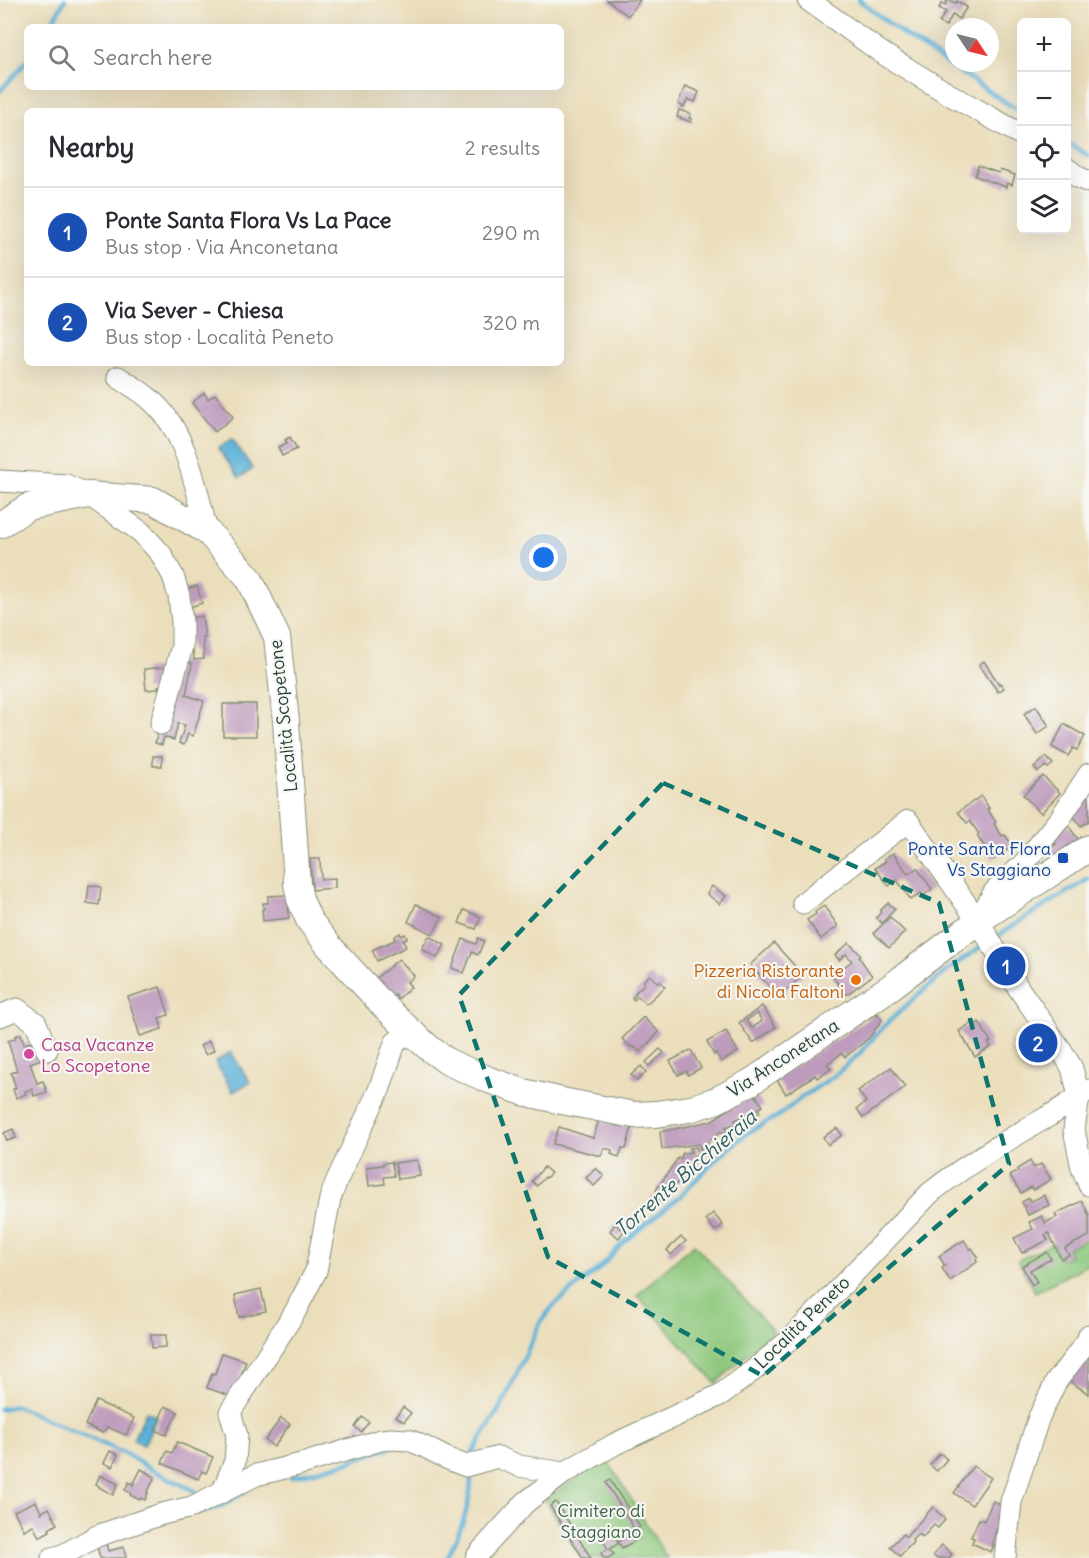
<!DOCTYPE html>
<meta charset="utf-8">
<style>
:root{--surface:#fff;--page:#f7f7f7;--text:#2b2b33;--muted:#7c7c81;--line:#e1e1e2;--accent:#db2777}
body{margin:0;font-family:Delius,sans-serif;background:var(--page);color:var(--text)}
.controls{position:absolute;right:18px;top:18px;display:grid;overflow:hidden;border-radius:9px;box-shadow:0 6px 24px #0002}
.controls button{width:54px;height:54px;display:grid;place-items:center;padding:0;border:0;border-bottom:2px solid var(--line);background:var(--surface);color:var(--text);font:30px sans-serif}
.compass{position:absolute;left:945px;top:18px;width:54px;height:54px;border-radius:50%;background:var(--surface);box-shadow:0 6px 24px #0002;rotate:125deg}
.you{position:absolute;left:544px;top:558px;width:21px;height:21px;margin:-15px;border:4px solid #fff;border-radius:50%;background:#1a73e8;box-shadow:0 0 0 9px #1a73e833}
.badge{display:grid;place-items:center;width:39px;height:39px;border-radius:50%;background:var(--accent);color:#fff;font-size:20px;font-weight:700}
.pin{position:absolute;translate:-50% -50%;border:3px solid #fff;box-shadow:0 2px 6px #0006}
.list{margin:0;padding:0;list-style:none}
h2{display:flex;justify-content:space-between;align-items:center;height:78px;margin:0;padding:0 24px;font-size:26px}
h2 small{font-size:20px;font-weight:400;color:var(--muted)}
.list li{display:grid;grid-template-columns:39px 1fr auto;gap:18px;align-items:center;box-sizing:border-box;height:90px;padding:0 24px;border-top:2px solid var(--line)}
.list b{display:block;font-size:22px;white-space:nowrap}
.list p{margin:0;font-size:20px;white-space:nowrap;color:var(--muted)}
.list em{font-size:20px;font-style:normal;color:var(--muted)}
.icon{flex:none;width:33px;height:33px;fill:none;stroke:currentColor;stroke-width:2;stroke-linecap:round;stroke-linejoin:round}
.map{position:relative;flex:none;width:1089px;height:1558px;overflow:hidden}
.search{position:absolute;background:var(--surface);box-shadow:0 6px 24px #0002;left:24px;top:24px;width:540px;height:66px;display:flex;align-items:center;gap:15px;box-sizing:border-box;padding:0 21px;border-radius:9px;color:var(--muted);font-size:22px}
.panel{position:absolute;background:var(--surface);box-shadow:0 6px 24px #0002;left:24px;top:108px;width:540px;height:258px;border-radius:9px}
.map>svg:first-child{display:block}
.green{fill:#8dc77c;stroke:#568258;stroke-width:1.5}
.water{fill:#5ab0d7;stroke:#3c7686;stroke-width:1.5}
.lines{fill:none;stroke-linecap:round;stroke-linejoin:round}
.stream{stroke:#5ab0d7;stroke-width:4.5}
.building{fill:#be9bbd;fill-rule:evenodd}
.minor-casing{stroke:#858e78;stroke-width:23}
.major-casing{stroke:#858e78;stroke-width:28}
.minor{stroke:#fff;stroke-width:21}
.major{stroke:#fff;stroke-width:26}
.marked{fill:none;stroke:#0f766e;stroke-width:4.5;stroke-dasharray:12 8;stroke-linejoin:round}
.transit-dot{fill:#1a4fb4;stroke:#f6f6f2;stroke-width:2}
.food-dot{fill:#e8710a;stroke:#f6f6f2;stroke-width:2}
.hotel-dot{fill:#d1479c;stroke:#f6f6f2;stroke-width:2}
.labels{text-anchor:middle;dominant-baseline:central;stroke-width:4.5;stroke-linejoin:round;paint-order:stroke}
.street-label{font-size:18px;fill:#1f3d34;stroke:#f6f6f2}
.transit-label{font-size:18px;fill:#164399;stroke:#f6f6f2;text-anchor:end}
.food-label{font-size:18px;fill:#c56008;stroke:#f6f6f2;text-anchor:end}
.hotel-label{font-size:18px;fill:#b23c85;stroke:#f6f6f2;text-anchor:start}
.park-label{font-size:18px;fill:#3a6046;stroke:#f6f6f2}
.water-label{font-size:20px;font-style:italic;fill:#2e5a5d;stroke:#f6f6f2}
</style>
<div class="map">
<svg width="1089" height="1558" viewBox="0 0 1089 1558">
<rect width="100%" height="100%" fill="#f6f6f2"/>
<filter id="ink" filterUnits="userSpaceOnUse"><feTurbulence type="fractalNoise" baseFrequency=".0167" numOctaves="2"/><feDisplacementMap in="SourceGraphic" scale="12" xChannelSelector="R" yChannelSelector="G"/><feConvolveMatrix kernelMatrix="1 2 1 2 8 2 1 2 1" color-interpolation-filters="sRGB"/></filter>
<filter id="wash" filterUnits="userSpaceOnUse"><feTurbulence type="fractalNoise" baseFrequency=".008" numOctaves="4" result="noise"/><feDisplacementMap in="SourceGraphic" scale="24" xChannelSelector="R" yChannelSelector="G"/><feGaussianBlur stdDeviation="1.35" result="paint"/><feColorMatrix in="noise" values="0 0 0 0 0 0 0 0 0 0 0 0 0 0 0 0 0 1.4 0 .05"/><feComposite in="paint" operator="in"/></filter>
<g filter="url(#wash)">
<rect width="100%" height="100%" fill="#ebdebb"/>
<!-- green -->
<g class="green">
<path d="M1089 1238V1264L1035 1292 1018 1260 1053 1243 1061 1260 1070 1256 1067 1248Z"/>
<path d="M694 1244 773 1331 716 1383 637 1295Z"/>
<path d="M606 1458 667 1558H580L581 1557 545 1500Z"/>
</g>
<!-- water -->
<g class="water">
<path d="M232 439 253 469 239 478 218 448Z"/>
<path d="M231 1052 250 1082 233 1092 215 1062Z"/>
<path d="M146 1411 157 1416 144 1445 133 1440Z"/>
</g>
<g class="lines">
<!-- stream -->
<g class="stream">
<path d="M859 0 904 35 1022 113"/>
<path d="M49 27 65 0"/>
<path d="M0 91 27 61"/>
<path d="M1066 142 1089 156"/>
<path d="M995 938 1018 922 1089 879"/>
<path d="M0 1409 16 1406 128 1455 150 1469 195 1491 198 1498"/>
<path d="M472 1458 473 1452 504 1401 541 1321 557 1302 600 1268 625 1241 680 1196 714 1161 747 1133 778 1116 801 1098 834 1076 859 1054 887 1023 917 996 948 970 985 944"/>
<path d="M291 1477 349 1462 379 1451 389 1449"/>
<path d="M205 1511 221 1506 246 1491"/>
<path d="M447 1558C461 1531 472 1503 471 1472"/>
</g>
</g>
<g id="blocks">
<!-- building -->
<g class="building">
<path d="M607 0H640L628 16Z"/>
<path d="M948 0 956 3 957 1 967 7 959 19 953 14 946 26 939 22 946 12 939 8 942 3 945 5Z"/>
<path d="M685 86 699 92 695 102 688 99 684 107 678 104Z"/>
<path d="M679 110 691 114 689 118 692 119 691 122 677 117Z"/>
<path d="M978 166 999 173 1000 170 1015 175 1012 185 1007 183 1006 187 975 176Z"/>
<path d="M204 393 208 399 215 394 233 417 215 432 192 403Z"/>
<path d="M290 437 297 449 282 456 278 447 287 443 285 440Z"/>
<path d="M197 586 202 603 187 608 182 590Z"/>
<path d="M202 616 205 638H203L204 659 194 660 193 650H191L187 618Z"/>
<path d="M179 661 192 663 186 695 204 701 193 736 188 734 184 745 179 743 185 725 178 723 174 740 164 737 162 745 155 743Z"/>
<path d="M984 661 999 684 1000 683 1004 688 998 692 979 665Z"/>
<path d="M167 667 168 685 158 686V689L146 690 144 669Z"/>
<rect x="223" y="704" width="33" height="32"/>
<path d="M1036 706 1049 726 1037 734 1024 714Z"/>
<path d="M1064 724 1085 736 1077 750 1073 748 1068 756 1052 747Z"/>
<rect x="153" y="756" width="9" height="10"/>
<path d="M1046 757 1053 764 1048 768 1046 766 1038 772 1034 768Z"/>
<path d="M1043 776 1060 793 1041 813 1023 795Z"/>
<path d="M1086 795 1088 797 1089 796V821L1081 826 1071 813Z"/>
<path d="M981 796 989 808 987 809 996 822 994 824 1002 836 1005 835 1013 846 993 859 977 836 979 834 970 821 967 823 958 812Z"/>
<path d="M1067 824 1078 839 1053 857 1048 850 1056 844 1053 839Z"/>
<path d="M893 853 908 874 917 868 932 889 923 896 921 893 911 900 897 880 889 886 875 868 886 861 884 859Z"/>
<path d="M310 859H320L321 879 335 878V888L312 890Z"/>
<path d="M89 885 101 887 99 905 87 903Z"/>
<path d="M712 886 726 896 720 904 707 894Z"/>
<path d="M288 895 289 918 263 921 262 909H264L263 903H268V896Z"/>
<path d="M888 903 895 909 882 923 876 918 881 912 880 911Z"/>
<path d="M416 904 442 917 433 934 408 922Z"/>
<path d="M824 906 838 926 821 939 807 920 816 914 815 912Z"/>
<path d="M464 910 481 917 476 929 459 923Z"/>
<path d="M890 917 905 932 889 948 874 933Z"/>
<path d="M400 933 401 936 405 934 407 938 403 940 406 947 377 961 372 950 395 940 394 937Z"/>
<path d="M429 936 445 945 437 958 422 949Z"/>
<path d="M478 938 484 941 478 955 472 952 464 973 452 968 463 939 476 944Z"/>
<path d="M774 943 803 975 779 997 750 965Z"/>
<path d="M849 943 861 955 859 957 872 976 846 995 832 976 852 961 846 954 839 960 835 955Z"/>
<path d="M399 959 414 976 407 982 411 987 398 999 395 995 392 997 376 978Z"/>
<path d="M650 975 658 983 660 981 665 987 646 1004 638 996 634 1000 632 998 636 994 635 993 644 984V980Z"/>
<path d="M160 987 169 1015 159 1018 162 1029 140 1036 128 997Z"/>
<path d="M762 1006 776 1027 753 1043 739 1023ZM757 1013 762 1021 752 1028 746 1021Z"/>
<path d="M877 1013 882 1020 869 1038 845 1057 842 1053 827 1064 831 1069 817 1078 815 1075 786 1094 776 1078Z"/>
<path d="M643 1017 659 1032 640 1052 633 1046 631 1047 622 1039Z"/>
<path d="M973 1022 975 1025 979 1022 991 1042 988 1043 991 1047 975 1057 959 1031Z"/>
<path d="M726 1031 738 1052 721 1062 716 1053 714 1055 707 1042Z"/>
<path d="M21 1034 24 1044 36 1041 42 1059 30 1063 37 1083 43 1081 47 1092 34 1096 32 1089 25 1091 26 1094 16 1098 13 1089 16 1088 11 1073 17 1071 8 1041 15 1039V1036Z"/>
<path d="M209 1041 214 1050 206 1055 200 1046Z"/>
<path d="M660 1049 664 1053 649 1066 646 1062Z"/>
<path d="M691 1050 701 1068 688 1075 686 1071 678 1075 670 1061Z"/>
<path d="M641 1066 646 1072 637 1081 631 1075Z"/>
<path d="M891 1067 905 1087 863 1118 857 1109 866 1102 858 1091Z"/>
<path d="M754 1093 763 1106 758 1109 760 1112 752 1117 750 1113 735 1120 736 1124 725 1127 727 1131 723 1133 721 1131 708 1142 709 1146 701 1151 699 1144 662 1149 660 1132 711 1121Z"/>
<path d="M599 1120 619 1126 620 1123 632 1127 626 1149 622 1148 619 1157 611 1154 612 1150 604 1148 601 1156 553 1144 559 1127 593 1138Z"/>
<path d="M837 1128 842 1135 828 1145 823 1137Z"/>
<path d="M13 1129 16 1138 7 1141 4 1133Z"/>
<path d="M696 1147 698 1153 693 1157 696 1160 684 1173 685 1174 674 1187 675 1188 668 1198 656 1190 678 1158 680 1160 683 1153 691 1152 690 1148Z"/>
<path d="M417 1160 420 1176 398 1179 395 1163Z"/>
<path d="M1030 1161 1034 1168 1041 1164 1051 1179 1033 1190 1031 1187 1021 1193 1010 1176 1018 1171 1017 1169Z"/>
<path d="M392 1162 394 1176 384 1177 385 1184 369 1186 367 1167 383 1165V1163Z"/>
<path d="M544 1167 551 1173 546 1178 545 1177 537 1186 532 1181Z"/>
<path d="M596 1168 604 1176 594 1186 586 1178Z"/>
<path d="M654 1195 661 1200 652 1212 646 1207Z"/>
<path d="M1044 1195 1049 1205 1028 1215 1022 1202 1029 1198 1030 1202Z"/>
<path d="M1082 1201 1089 1215V1236L1065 1248 1069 1255 1061 1259 1049 1233 1045 1235 1048 1240 1022 1253 1014 1238 1033 1229 1029 1222 1042 1216 1045 1223 1057 1217 1055 1214Z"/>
<path d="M713 1213 723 1225 715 1231 706 1219Z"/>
<path d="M615 1224 624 1231 619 1238 610 1231Z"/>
<path d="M681 1237 686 1241 671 1255 667 1250Z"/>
<path d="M964 1240 970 1249 972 1248 978 1257 976 1259 977 1262 950 1281 942 1268 945 1266 939 1256Z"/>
<path d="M1047 1252 1051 1259 1030 1270 1037 1282 1032 1285 1022 1266Z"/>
<path d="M261 1289 266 1311 239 1317 235 1295Z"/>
<path d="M151 1335H166V1347L152 1348Z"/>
<path d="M222 1353 246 1361 233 1397 207 1388 212 1373 215 1374Z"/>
<path d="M1087 1355 1089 1356V1394L1069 1381Z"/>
<path d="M96 1401 134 1418 126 1435 107 1427 103 1433 85 1425Z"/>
<path d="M165 1406 178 1412 166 1435 155 1430Z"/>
<path d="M403 1407 411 1413 404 1422 396 1416Z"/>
<path d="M362 1417 369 1422 361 1432 355 1427Z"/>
<path d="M281 1418 290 1424 274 1447 265 1440Z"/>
<path d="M177 1442 213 1457 206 1473 202 1471 198 1479 162 1463 167 1451 172 1453Z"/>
<path d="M110 1451 118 1455 112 1467 104 1463Z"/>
<path d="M940 1453 947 1459 937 1471 930 1465Z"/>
<path d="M973 1466 991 1478 972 1505 954 1493Z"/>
<path d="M141 1469 155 1477 147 1493H148L145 1500 141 1498 140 1500 130 1495 131 1493 125 1490 129 1482 133 1485Z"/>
<path d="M100 1475 118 1484 113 1495 99 1487V1486L96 1484Z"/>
<path d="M610 1480 640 1527 635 1530 606 1483Z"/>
<path d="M36 1501 41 1513 49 1508 57 1524 49 1529 50 1531 39 1537 33 1525 24 1530 14 1511Z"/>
<path d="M993 1501 1003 1506 998 1517 1004 1520 998 1525 992 1544 994 1545 991 1552 972 1543 974 1538 971 1537 979 1519 984 1521Z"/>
<path d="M556 1502 591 1558H583L550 1506Z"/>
<path d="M933 1507 945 1520 938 1528 934 1525 923 1537 918 1534 912 1540 913 1542 900 1556 890 1547 903 1534 906 1537Z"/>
<path d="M635 1531 640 1538 622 1548 619 1543 610 1549 614 1554 608 1558H604L601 1553 608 1549 603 1540 613 1534 618 1542Z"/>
<path d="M105 1538 108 1551 124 1547 126 1558H100L96 1541Z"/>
<path d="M942 1545 952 1554 949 1558H936L933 1555Z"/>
</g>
</g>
</g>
<g filter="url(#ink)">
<use href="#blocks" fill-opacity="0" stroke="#858e78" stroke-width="1.5"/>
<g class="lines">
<!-- minor casing -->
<g class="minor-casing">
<g id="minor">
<path d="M808 0 882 53 947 93 1022 135"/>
<path d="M1066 168 1078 177 1089 182"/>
<path d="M118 377C130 385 143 392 153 402 187 433 196 488 207 531"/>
<path d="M0 481 66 485 89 495 141 532 161 554 173 576 179 596 182 622V646L161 724"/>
<path d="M803 903 908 821 978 921 1019 989 1062 1051 1072 1068 1079 1096 1074 1130 1082 1168 1089 1185"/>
<path d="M978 921 994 892 1025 862 1061 817 1089 774"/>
<path d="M0 1016 17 1009 36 1023 47 1050"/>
<path d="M222 1492 256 1475 305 1463 381 1440 391 1439 409 1440 425 1447 448 1459 466 1466 498 1457 519 1466 564 1473"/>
<path d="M52 1558 63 1555 97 1536 162 1514 192 1507 222 1492 235 1461 237 1436 230 1412 295 1312 316 1271 330 1199 337 1180 379 1090 395 1043 410 1031"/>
<path d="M476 1558 481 1551 526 1502 564 1473 615 1444 720 1395 754 1370 793 1337 930 1193C969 1162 1011 1138 1054 1113 1066 1106 1077 1097 1089 1090"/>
<path d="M1005 1558 1011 1502 1039 1417 1056 1382 1087 1341 1089 1335"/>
</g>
</g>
<!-- major casing -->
<g class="major-casing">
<path id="major" d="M0 525 28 507 89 495 153 500 207 531 249 578 277 637 286 721 297 884 300 899 309 920 329 946 382 1004 410 1031 429 1048 448 1062 489 1080 523 1092 562 1101 634 1115 656 1114 689 1109 717 1100 751 1082 892 986 978 921 1089 848"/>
</g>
<!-- minor -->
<use href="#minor" class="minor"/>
<!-- major -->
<use href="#major" class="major"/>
</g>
</g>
<!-- marked area -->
<path class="marked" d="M663 783 939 903 1009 1164 763 1376 548 1257 459 995Z"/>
<!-- markers -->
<rect class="transit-dot" x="1057" y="852" width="12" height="12" rx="3"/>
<circle class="food-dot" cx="856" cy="980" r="6"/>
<circle class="hotel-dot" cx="29" cy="1054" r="6"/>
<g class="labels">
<!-- street labels -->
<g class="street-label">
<text transform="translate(283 716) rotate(-96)">Località Scopetone</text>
<text transform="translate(783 1058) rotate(-33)">Via Anconetana</text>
<text transform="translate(802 1322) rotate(-44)">Località Peneto</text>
</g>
<!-- transit labels -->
<g class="transit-label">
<text x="1051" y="848">Ponte Santa Flora<tspan x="1051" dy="21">Vs Staggiano</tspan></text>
</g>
<!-- food labels -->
<g class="food-label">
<text x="844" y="970">Pizzeria Ristorante<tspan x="844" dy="21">di Nicola Faltoni</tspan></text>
</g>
<!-- hotel labels -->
<g class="hotel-label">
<text x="41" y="1044">Casa Vacanze<tspan x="41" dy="21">Lo Scopetone</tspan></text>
</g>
<!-- park labels -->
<g class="park-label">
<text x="601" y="1510">Cimitero di<tspan x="601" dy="21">Staggiano</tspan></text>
</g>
<!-- water labels -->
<g class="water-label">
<text transform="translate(685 1173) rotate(-41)">Torrente Bicchieraia</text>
</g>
</g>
</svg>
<div class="controls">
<button>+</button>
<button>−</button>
<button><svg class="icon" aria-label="locate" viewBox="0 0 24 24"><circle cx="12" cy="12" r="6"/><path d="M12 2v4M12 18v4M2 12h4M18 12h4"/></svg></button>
<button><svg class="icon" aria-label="layers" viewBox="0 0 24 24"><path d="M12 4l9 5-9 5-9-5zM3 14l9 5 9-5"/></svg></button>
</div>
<svg class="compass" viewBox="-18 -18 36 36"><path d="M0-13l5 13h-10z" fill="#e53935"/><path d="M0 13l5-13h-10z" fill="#7c7c81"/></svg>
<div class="you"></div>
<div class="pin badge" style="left:1006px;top:966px;background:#1a4fb4">1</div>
<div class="pin badge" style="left:1038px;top:1043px;background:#1a4fb4">2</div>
<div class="search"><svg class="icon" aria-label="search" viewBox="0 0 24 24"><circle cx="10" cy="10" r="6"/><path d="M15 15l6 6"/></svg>Search here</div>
<section class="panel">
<h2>Nearby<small>2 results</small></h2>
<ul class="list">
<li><span class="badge" style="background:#1a4fb4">1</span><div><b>Ponte Santa Flora Vs La Pace</b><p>Bus stop · Via Anconetana</p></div><em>290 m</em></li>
<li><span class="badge" style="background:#1a4fb4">2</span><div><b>Via Sever - Chiesa</b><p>Bus stop · Località Peneto</p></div><em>320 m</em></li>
</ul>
</section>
</div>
